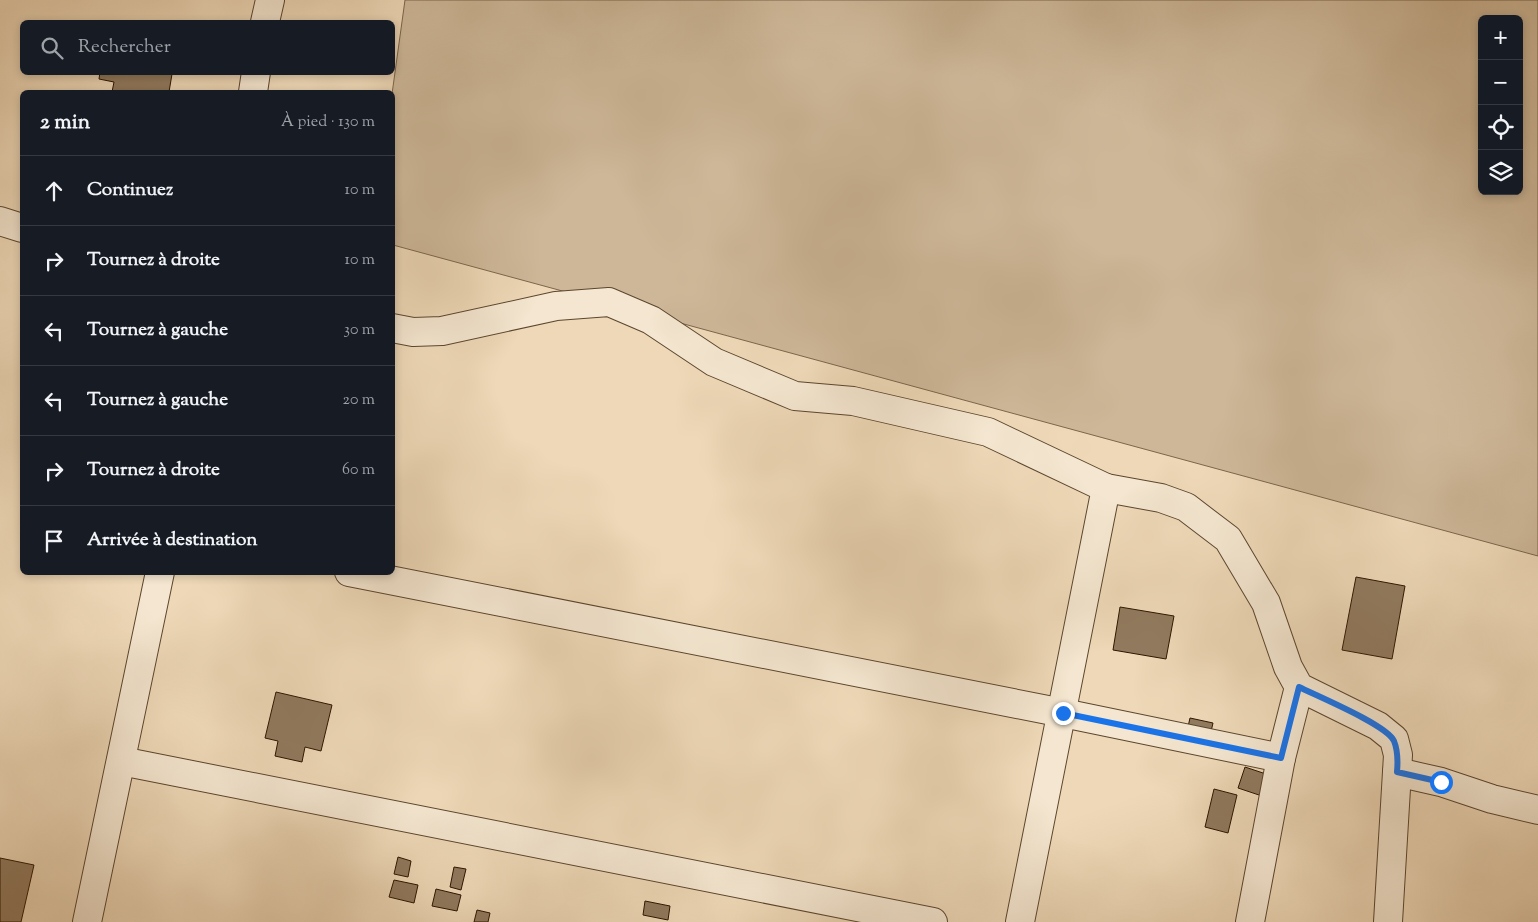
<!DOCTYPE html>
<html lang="fr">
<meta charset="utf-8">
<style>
:root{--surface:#171b24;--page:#242831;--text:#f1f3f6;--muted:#9ea1a6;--line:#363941}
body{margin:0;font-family:"Sorts Mill Goudy",serif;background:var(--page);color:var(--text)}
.controls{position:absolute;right:15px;top:15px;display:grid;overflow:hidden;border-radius:8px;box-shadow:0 2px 8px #0003}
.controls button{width:45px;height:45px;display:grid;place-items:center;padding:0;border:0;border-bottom:1px solid var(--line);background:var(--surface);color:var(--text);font:25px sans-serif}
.stop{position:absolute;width:15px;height:15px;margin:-11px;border:4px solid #1a73e8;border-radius:50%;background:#fff}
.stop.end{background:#1a73e8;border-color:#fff;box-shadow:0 1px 5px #0008}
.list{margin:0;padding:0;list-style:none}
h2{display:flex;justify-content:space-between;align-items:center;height:65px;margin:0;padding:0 20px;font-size:21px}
h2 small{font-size:16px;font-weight:400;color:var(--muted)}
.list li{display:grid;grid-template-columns:32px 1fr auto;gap:15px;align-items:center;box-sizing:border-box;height:70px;padding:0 20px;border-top:1px solid var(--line)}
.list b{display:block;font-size:19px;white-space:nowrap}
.list em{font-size:16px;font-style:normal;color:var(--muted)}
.icon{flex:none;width:28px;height:28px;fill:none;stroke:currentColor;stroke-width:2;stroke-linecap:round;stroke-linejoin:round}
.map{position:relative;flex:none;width:1538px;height:922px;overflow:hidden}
.search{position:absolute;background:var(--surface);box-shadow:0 2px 8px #0003;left:20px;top:20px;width:375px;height:55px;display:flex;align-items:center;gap:12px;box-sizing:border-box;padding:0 18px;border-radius:8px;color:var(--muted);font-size:19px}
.panel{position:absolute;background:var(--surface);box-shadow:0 2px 8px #0003;left:20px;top:90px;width:375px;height:485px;border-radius:8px}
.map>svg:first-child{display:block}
.green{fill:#cdb798;stroke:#7c664c;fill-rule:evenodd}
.building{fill:#917a5f;stroke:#2c1500}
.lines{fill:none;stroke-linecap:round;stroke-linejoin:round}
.minor-casing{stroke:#5c462e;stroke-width:30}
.minor{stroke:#f4e6d0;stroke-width:28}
.route{stroke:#1a73e8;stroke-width:6}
</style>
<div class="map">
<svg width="1538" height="922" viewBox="0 0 1538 922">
<rect width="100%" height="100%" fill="#eed8b7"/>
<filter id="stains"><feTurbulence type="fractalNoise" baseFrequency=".004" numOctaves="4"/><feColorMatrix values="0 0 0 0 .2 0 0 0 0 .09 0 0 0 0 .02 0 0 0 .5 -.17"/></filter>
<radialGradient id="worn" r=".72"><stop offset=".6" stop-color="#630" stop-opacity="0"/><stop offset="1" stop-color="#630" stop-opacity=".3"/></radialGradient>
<!-- green -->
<path class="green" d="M405 0H1538V556L393 245 392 94ZM1482 19H1519V191H1482Z"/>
<!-- building -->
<g class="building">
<path d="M100 72H163L172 74 169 92H112L114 82 99 79Z"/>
<path d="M1356 577 1405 586 1392 659 1342 650Z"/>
<path d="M1120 607 1174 616 1166 659 1113 650Z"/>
<path d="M276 692 332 705 321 751 305 747 302 762 275 756 278 741 265 738Z"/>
<path d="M1190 718 1213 723 1210 736 1187 731Z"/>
<path d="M1245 767 1275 777 1268 798 1238 788Z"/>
<path d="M1214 789 1237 795 1228 833 1205 827Z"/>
<path d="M398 857 411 861 408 877 394 874Z"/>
<path d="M0 858 34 865 21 922H0Z"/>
<path d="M454 867 466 869 461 890 450 887Z"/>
<path d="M394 880 418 885 414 903 389 897Z"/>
<path d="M436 889 461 895 457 911 432 906Z"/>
<path d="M645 901 670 906 668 920 643 915Z"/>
<path d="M477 910 490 913 488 922H474Z"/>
</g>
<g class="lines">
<!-- minor casing -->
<g class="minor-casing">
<g id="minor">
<path d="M265 22 270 0"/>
<path d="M253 92 256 72"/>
<path d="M0 221 22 228"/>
<path d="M392 328 413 332 442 331 556 306 609 302 651 320 714 362 795 396 853 401 988 432 1106 488 1020 922"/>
<path d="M1106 488 1161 498 1186 507 1228 539 1266 603 1288 667 1299 687 1378 726 1394 739 1398 755 1388 922"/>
<path d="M349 572 1063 713 1281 758"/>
<path d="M121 761 933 922"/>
<path d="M1397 772 1441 782 1492 799 1538 810"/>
<path d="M87 922 160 572"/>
<path d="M1250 922 1281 758 1299 687"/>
</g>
</g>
<!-- minor -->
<use href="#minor" class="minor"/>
</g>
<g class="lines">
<!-- route -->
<path class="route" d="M1063 713 1281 758 1299 687C1317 696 1387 725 1394 741 1398 751 1398 761 1397 772L1441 782"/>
</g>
<rect width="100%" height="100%" filter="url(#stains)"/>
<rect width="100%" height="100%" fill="url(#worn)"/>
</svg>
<div class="controls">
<button>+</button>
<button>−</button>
<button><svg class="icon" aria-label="locate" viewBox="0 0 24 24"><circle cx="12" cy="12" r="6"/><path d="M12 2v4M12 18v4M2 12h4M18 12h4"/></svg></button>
<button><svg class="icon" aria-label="layers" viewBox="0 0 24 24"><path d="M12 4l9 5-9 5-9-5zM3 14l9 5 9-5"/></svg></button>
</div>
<div class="stop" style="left:1441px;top:782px"></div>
<div class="stop end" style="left:1063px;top:713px"></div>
<div class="search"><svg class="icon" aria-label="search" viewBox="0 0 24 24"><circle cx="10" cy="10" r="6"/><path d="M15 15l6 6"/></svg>Rechercher</div>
<section class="panel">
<h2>2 min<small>À pied · 130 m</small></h2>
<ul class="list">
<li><svg class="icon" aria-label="ahead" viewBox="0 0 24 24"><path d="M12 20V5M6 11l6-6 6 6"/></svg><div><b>Continuez</b></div><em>10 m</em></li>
<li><svg class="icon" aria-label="right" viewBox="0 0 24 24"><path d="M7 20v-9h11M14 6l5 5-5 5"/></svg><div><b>Tournez à droite</b></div><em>10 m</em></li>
<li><svg class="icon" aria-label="left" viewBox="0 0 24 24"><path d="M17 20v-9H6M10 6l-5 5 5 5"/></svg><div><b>Tournez à gauche</b></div><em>30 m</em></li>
<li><svg class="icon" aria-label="left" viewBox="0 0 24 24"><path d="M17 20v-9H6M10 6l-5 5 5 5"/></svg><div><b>Tournez à gauche</b></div><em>20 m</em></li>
<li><svg class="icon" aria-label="right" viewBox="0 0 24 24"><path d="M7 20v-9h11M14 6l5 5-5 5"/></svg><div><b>Tournez à droite</b></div><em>60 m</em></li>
<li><svg class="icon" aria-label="arrive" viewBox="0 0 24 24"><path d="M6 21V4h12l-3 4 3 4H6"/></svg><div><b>Arrivée à destination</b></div></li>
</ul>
</section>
</div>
